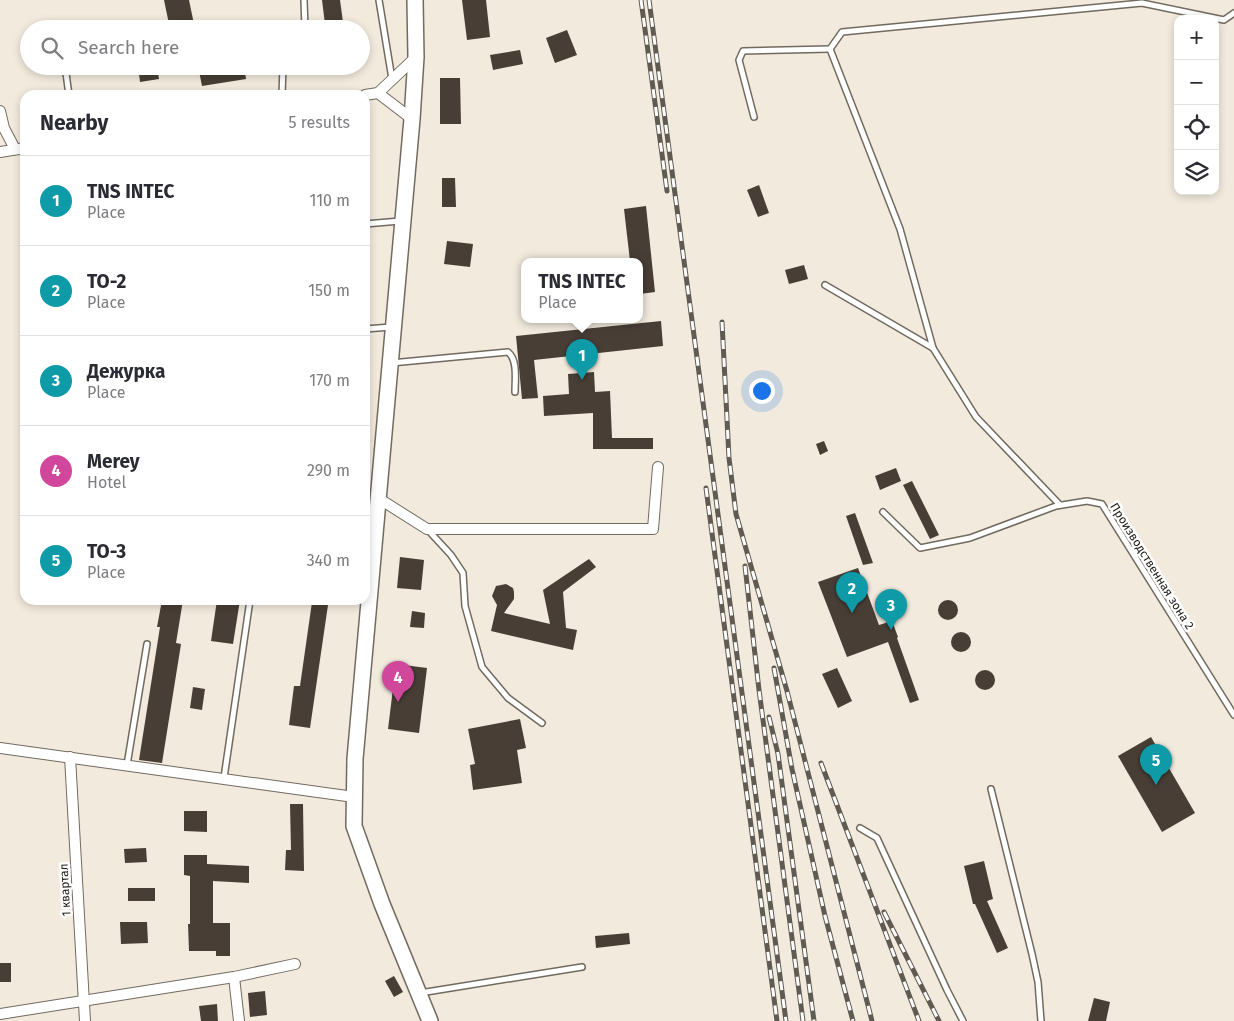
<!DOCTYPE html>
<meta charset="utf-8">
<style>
:root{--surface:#fff;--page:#f7f7f7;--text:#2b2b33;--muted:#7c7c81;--line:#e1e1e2;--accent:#a142aa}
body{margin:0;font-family:"Fira Sans",sans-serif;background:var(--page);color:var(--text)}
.controls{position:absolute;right:15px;top:15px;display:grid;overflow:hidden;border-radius:10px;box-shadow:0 2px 8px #0003}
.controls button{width:45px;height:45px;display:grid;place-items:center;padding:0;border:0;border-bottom:1px solid var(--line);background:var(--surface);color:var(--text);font:25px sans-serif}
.you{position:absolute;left:761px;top:390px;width:18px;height:18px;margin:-12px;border:4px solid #fff;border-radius:50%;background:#1a73e8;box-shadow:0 0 0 8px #1a73e833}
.badge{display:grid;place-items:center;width:32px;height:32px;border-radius:50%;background:var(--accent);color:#fff;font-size:16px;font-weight:700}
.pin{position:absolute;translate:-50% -41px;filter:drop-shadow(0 1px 2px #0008)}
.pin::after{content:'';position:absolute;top:26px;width:18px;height:15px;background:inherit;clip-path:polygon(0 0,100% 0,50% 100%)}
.popup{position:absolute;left:521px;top:258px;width:122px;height:65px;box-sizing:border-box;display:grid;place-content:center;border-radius:10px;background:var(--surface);filter:drop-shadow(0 1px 4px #0005);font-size:16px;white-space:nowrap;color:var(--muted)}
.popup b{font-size:19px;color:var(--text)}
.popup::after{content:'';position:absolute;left:50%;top:100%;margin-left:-10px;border:10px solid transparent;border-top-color:var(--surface)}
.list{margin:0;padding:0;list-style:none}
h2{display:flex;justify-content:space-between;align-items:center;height:65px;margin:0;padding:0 20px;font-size:21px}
h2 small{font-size:16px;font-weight:400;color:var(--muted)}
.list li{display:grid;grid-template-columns:32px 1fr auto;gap:15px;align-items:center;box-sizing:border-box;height:90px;padding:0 20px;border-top:1px solid var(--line)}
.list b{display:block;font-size:19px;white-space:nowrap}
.list p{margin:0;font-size:16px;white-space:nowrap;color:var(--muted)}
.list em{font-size:16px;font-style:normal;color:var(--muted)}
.icon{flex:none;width:28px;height:28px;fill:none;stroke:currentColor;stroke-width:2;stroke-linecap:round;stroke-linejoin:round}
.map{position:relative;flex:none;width:1234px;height:1021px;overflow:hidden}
.search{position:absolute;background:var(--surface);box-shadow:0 2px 8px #0003;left:20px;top:20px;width:350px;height:55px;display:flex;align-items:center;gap:12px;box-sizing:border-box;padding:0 18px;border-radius:28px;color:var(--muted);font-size:19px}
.panel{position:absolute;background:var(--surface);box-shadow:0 2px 8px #0003;left:20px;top:90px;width:350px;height:515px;border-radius:15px}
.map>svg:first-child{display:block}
.building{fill:#483e36}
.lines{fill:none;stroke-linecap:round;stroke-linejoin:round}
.lane-casing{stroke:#716a5f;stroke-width:8}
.street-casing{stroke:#716a5f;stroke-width:12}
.secondary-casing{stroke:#716a5f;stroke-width:18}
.lane{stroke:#fff;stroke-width:5}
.street{stroke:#fff;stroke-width:10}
.secondary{stroke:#fff;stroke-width:15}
.rail-casing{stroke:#5f5b53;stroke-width:5}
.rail{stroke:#fff;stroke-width:3;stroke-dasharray:9;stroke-linecap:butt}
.labels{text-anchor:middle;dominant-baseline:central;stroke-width:5;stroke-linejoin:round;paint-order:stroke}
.street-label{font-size:12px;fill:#1e1b16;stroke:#fff}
</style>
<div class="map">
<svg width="1234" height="1021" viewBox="0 0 1234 1021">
<rect width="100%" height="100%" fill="#f2eadd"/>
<!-- building -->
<g class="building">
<path d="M164 0H189L195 29H170Z"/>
<path d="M322 0H340L343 22 325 24Z"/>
<path d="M462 0H486L490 37 467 40Z"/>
<path d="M567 30 577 55 555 63 546 38Z"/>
<path d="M520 50 523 64 493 70 490 55Z"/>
<path d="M138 66H157L159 79 140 82Z"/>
<path d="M198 66H244L246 79 202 86Z"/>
<path d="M440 78H460L461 124H440Z"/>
<path d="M442 178H455L456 207H442Z"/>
<path d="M759 185 769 213 758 217 747 190Z"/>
<path d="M646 206 655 292 640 294V261H630L624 209Z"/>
<path d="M447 241 473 244 470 267 444 264Z"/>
<path d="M804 265 808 279 789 284 785 270Z"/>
<path d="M661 321 663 346 534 360 538 398 522 399 516 336Z"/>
<path d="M594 372 595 392 610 391 612 438H653V449H593V413L544 416 543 396 569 394 568 374Z"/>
<path d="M824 441 828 451 820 455 816 444Z"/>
<path d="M896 468 901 481 880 490 875 476Z"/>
<path d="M912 481 939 535 930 539 903 485Z"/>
<path d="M855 513 873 563 863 565 846 516Z"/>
<path d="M400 557 424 560 421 590 397 588Z"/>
<path d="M589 559 596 567 563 592 566 628 577 630 573 650 491 631 497 605 492 596 496 586 506 584 513 588 514 592V599L504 613 550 624 543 590Z"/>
<path d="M858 568 879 625 892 621 898 637 897 638 919 700 910 703 888 642 847 657 818 582Z"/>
<path d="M162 600H183L176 643 181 644 162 763 139 760 160 627H157Z"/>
<path d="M217 600H240L233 644 211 641Z"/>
<circle cx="948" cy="610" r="10"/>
<path d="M312 602 328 605 310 728 289 725 294 686H300Z"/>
<path d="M412 611 425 613 424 628 410 627Z"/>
<circle cx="961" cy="642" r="10"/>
<path d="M396 664 427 668 419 733 388 729Z"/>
<path d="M837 668 852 701 838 708 822 674Z"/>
<circle cx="985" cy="680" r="10"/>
<path d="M193 687 205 689 202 710 190 708Z"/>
<path d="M520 719 526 748 517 750 522 783 473 790 470 765 475 764 468 729Z"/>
<path d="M1151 737 1195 813 1162 832 1118 756Z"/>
<path d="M290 804H303L304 871 285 870 286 850H291Z"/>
<path d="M184 811H207V832L184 831Z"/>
<path d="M146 848 147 862 125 863 124 849Z"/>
<path d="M184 855H207V864L249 866V883L213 881V923H230V956H216V951H189L188 924H190V876L184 875Z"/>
<path d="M984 861 993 899 987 901 1008 948 997 953 975 904H973L964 866Z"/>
<rect x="128" y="888" width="27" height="13"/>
<path d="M120 922H147L148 943 121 944Z"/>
<path d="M629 933 630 944 596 948 595 936Z"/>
<rect x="0" y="963" width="11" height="19"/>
<path d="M394 976 403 992 394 997 385 981Z"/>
<path d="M265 991 267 1015 250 1017 248 993Z"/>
<path d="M1094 998 1110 1002 1106 1021H1088Z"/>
<path d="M217 1004 218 1021H201L199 1006Z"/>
</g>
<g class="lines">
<!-- lane casing -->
<g class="lane-casing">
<g id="lane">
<path d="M304 0 305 29"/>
<path d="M379 0 392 79"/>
<path d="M65 66 69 95"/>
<path d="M282 95 283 66"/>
<path d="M754 117 739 60 743 51 830 49"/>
<path d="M365 224 400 221"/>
<path d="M825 285 933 348 976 417 1060 505"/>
<path d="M365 329 391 327"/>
<path d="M933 348 900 229 830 49 842 32 1142 3 1224 20 1234 13"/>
<path d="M391 363 508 352C518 360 515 380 515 392"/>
<path d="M883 512 920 548 970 538 1056 506 1087 501 1102 504 1234 715"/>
<path d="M428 530 451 555 463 573 465 606 482 667 508 698 542 723"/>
<path d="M127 765 147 644"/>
<path d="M224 778 250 600"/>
<path d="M991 789 1032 954 1038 982 1041 1021"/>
<path d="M860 828 877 838 947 990 963 1021"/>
<path d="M420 993 582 967"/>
</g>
</g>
<!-- street casing -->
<g class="street-casing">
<g id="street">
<path d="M378 93 412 119"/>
<path d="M365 95 378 93 416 57"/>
<path d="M0 111 4 128 15 149"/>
<path d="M0 152 25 148"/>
<path d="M378 498 427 529H653L658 467"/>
<path d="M0 748 354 797"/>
<path d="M70 757 85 1021"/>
<path d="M234 977 239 1021"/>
<path d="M0 1014 234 977 295 964"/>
</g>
</g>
<!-- secondary casing -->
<g class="secondary-casing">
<path id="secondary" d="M415 0 416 57 412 119 355 759 354 826 382 904 430 1021"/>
</g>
<!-- lane -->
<use href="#lane" class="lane"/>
<!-- street -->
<use href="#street" class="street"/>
<!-- secondary -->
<use href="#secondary" class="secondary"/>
<!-- rail casing -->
<g class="rail-casing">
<g id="rail">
<path d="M641 0 667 191"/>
<path d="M649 0 786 1021"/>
<path d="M722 322 729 458 736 514 787 691 872 1021"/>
<path d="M706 488 777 1021"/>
<path d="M745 566 759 690 803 1021"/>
<path d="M774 668 792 769 825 916 853 1021"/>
<path d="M769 717 778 754 814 1021"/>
<path d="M821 763 919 1021"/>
<path d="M884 912 939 1021"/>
</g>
</g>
<!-- rail -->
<use href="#rail" class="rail"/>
</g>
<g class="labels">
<!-- street labels -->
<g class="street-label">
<text transform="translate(1152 566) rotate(58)">Производственная зона 2</text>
<text transform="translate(65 890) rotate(-93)">1 квартал</text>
</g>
</g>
</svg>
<div class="controls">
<button>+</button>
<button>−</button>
<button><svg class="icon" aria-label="locate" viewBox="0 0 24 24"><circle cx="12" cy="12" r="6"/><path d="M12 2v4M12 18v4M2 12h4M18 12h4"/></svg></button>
<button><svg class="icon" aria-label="layers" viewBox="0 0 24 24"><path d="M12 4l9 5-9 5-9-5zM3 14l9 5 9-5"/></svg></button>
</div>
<div class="you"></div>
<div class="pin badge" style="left:582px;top:380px;background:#0f9aa8">1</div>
<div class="popup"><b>TNS INTEC</b>Place</div>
<div class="pin badge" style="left:852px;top:613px;background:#0f9aa8">2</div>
<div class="pin badge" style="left:891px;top:630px;background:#0f9aa8">3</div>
<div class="pin badge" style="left:398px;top:702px;background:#d1479c">4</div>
<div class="pin badge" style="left:1156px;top:785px;background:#0f9aa8">5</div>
<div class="search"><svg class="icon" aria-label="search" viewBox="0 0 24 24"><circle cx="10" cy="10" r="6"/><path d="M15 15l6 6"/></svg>Search here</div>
<section class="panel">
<h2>Nearby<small>5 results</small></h2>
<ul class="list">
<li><span class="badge" style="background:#0f9aa8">1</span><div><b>TNS INTEC</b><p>Place</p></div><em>110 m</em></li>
<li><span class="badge" style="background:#0f9aa8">2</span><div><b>ТО-2</b><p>Place</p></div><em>150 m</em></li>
<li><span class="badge" style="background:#0f9aa8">3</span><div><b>Дежурка</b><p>Place</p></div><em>170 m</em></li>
<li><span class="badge" style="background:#d1479c">4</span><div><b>Merey</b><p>Hotel</p></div><em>290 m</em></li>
<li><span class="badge" style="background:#0f9aa8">5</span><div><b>ТО-3</b><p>Place</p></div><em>340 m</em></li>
</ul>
</section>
</div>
